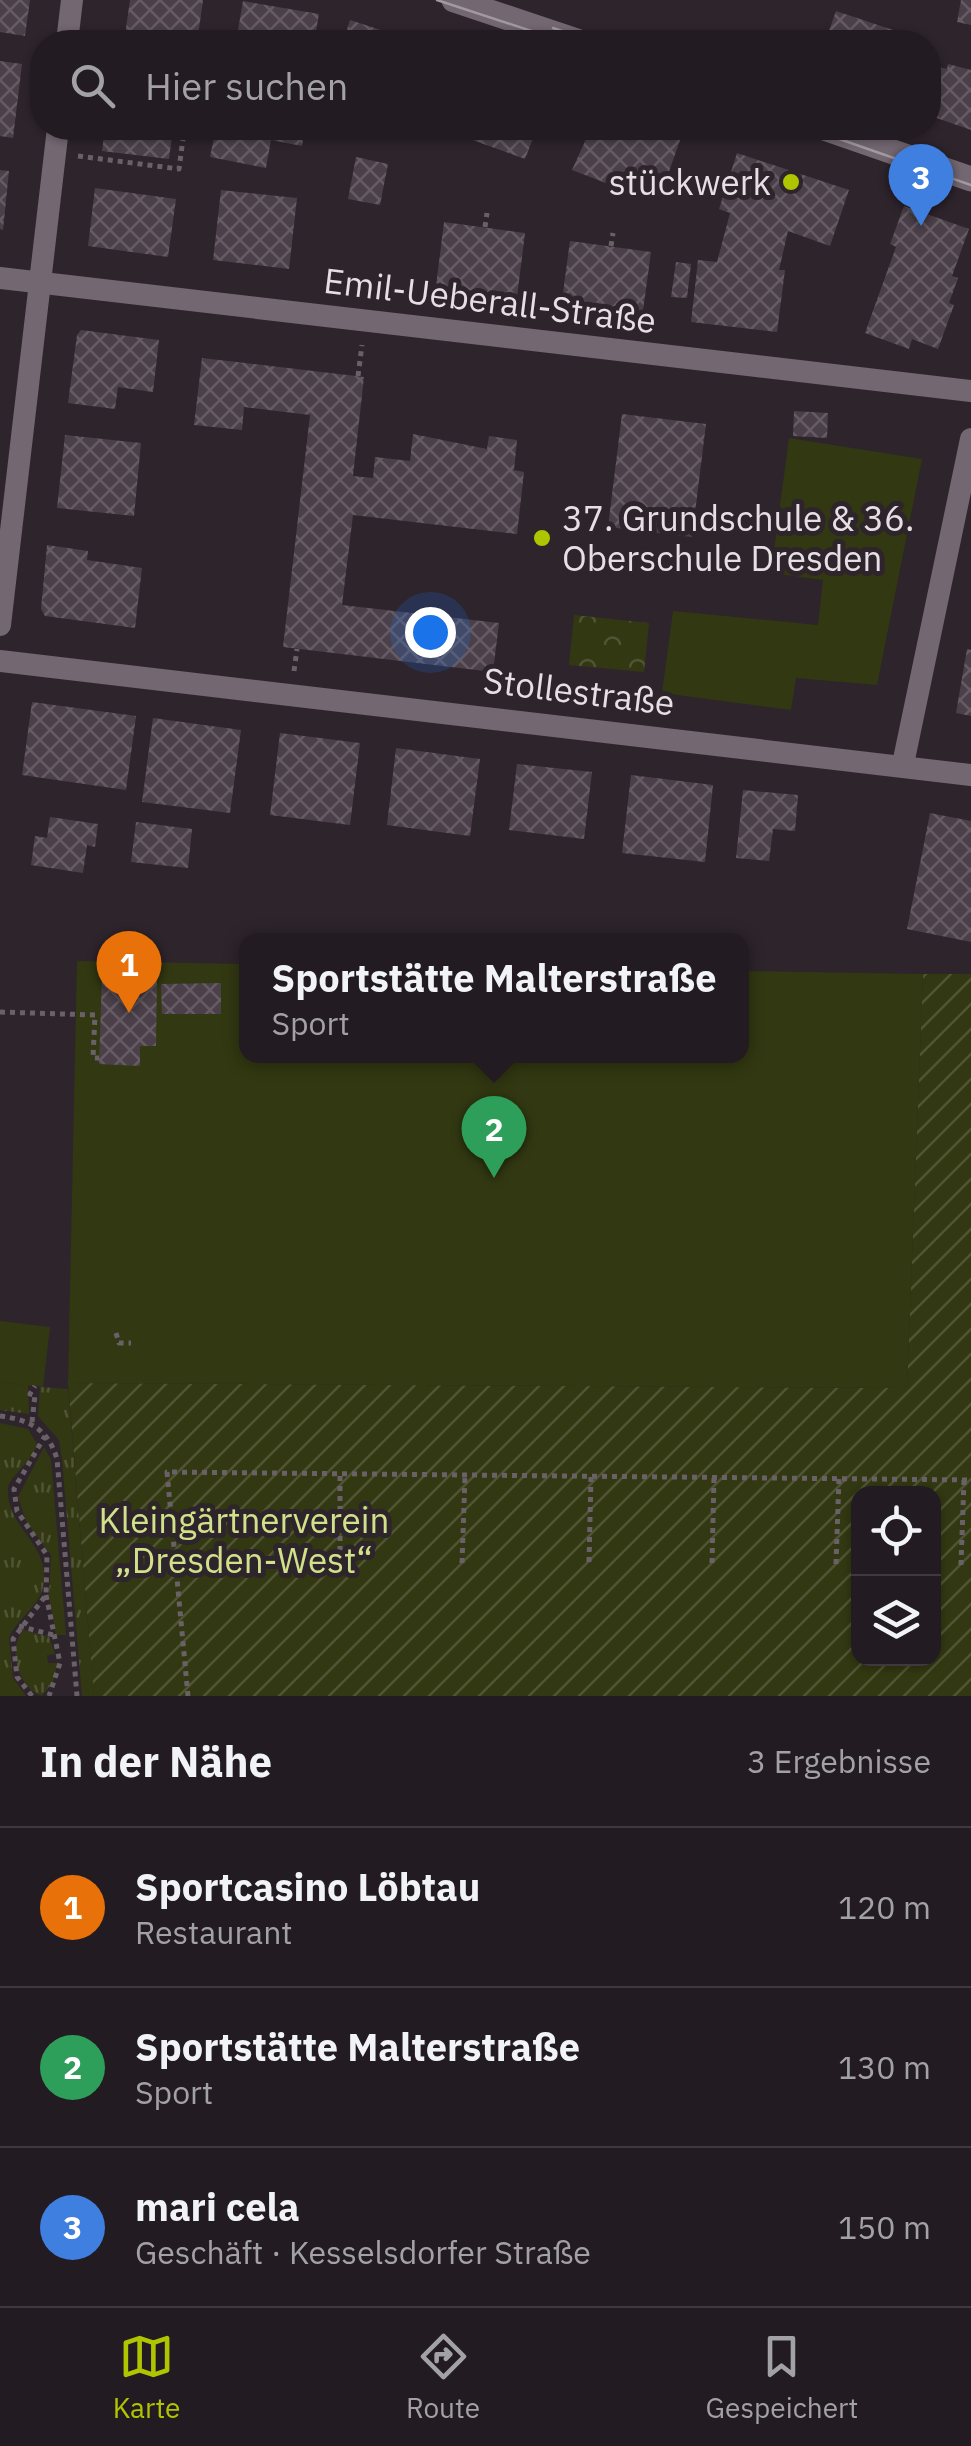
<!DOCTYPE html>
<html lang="de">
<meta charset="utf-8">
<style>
:root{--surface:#221b21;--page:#2a242a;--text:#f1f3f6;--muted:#a2a1a5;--line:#3f393f;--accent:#b0c502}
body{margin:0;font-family:"IBM Plex Sans",sans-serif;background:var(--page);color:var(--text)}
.controls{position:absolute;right:30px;bottom:30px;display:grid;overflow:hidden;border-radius:20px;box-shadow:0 2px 8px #0004}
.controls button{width:90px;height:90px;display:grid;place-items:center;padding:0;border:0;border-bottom:2px solid var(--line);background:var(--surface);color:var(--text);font:50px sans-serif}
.you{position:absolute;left:430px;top:632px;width:35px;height:35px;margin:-25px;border:8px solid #fff;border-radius:50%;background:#1a73e8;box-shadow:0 0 0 15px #1a73e833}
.badge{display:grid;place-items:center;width:65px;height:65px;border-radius:50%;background:var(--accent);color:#fff;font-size:32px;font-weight:700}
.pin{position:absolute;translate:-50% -82px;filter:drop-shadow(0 2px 5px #0008)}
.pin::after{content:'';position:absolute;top:52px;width:35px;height:30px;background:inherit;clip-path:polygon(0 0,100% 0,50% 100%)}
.popup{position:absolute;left:239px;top:933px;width:510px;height:130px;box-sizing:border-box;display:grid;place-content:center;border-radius:20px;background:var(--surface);filter:drop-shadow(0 2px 8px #0005);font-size:32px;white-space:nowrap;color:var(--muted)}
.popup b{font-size:38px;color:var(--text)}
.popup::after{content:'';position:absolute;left:50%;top:100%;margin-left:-20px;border:20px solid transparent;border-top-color:var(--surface)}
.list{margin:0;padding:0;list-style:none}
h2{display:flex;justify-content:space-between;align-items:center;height:130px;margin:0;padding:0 40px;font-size:42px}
h2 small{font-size:32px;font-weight:400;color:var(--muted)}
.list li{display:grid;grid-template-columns:65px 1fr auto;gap:30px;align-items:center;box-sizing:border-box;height:160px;padding:0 40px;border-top:2px solid var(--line)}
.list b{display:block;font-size:38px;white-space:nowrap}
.list p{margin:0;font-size:32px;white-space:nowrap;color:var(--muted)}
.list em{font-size:32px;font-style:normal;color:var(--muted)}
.icon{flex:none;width:55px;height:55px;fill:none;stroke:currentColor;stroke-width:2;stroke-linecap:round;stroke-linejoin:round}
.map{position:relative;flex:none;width:971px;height:1696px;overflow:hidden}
.search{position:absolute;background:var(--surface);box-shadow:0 2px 8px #0004;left:30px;right:30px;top:30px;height:110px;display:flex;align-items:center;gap:25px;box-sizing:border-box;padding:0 35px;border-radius:40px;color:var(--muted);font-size:38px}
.sheet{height:610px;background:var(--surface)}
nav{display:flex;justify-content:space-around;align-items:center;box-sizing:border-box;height:140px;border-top:2px solid var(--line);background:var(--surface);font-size:28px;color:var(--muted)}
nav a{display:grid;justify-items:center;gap:5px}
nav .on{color:var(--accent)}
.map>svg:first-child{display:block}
.grass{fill:url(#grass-tufts)}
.park{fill:url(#park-crowns)}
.garden{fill:url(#garden-furrows);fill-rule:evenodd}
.pitch{fill:#323811}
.building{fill:url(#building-cross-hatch)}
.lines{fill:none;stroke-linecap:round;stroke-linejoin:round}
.path{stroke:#6a6168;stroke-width:5;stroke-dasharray:5 5;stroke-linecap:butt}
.street{stroke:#736771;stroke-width:22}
.secondary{stroke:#736771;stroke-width:25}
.tram{stroke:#a29aa0;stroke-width:2.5}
.poi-dot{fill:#b0c502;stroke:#2e242c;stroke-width:4}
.labels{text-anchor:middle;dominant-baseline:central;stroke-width:10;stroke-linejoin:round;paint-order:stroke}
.poi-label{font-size:35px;fill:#e6dfe4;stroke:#2e242c;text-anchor:end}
.street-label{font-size:35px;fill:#e6dfe4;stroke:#2e242c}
.park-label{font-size:35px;fill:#d1e189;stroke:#2e242c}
</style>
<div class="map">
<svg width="971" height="1696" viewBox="0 0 971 1696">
<defs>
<pattern id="grass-tufts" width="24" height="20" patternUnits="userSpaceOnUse" patternTransform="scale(2.5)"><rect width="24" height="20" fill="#323811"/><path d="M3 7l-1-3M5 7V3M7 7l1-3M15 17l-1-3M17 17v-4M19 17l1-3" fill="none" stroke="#505434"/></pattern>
<pattern id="park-crowns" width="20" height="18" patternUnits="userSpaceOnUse" patternTransform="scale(2.5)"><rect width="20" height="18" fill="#323811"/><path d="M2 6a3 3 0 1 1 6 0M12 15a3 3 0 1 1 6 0" fill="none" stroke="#505434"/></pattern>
<pattern id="garden-furrows" width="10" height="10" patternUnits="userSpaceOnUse" patternTransform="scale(2.5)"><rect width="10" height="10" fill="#323811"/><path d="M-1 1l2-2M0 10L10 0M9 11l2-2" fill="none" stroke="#505434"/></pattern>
<pattern id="building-cross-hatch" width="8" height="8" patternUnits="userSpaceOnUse" patternTransform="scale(2.5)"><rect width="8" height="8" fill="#4b4049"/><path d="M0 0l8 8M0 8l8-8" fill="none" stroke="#655b63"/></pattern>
</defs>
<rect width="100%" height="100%" fill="#2e242c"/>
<!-- grass -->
<g class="grass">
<path d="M0 1382 28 1385 29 1414 0 1410Z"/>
<path d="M40 1387 68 1389 94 1696H82L62 1459 59 1440 38 1416Z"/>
<path d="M0 1423 28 1429 37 1444C32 1462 9 1477 8 1488 5 1528 52 1544 43 1587 39 1607 16 1619 9 1638L13 1678 26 1696H0Z"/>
<path d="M44 1447 51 1460 66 1635H56L49 1596 51 1555 26 1521 18 1497Z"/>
<path d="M24 1630 49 1637 55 1654 47 1655 48 1663H57L54 1680 42 1696C19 1689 6 1648 24 1630Z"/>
</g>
<!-- park -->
<path class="park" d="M574 615 649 623 644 672 569 665Z"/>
<!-- garden -->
<path class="garden" d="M923 974H971V1696H94L68 1383 907 1388ZM858 1494H934V1658H858Z"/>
<!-- pitch -->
<g class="pitch">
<path d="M789 438 922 459 877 685 796 678 791 710 662 693 673 611 818 625 823 580 771 573Z"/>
<path d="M77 961 246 964V1056H742V971L923 974 907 1388 68 1383Z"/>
<path d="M0 1321 50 1327 43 1387 0 1382Z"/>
</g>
<!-- building -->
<g class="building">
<path d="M0 0H30L25 36 0 32Z"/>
<path d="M130 0H203L198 36 176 33 175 42H124Z"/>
<path d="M961 0H971V25L957 22Z"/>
<path d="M243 1 319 14 314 42H236Z"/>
<path d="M836 11 902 33 899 42H825Z"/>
<path d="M350 20 418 42H343Z"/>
<path d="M0 61 22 64 13 138 0 136Z"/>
<path d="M948 64 971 70V130L928 115 930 81 934 83 939 67 947 69Z"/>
<path d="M105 128H173L169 159 102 151Z"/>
<path d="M216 128H305L302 146 271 140 266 168 210 157Z"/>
<path d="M439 128H537L525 159Z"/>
<path d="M591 128H672L683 132 661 194 614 177 611 185 572 170Z"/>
<path d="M737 153 849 190 830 246 788 231 779 270H785L777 332 691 322 698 260 717 262 730 213 719 209Z"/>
<path d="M356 157 388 164 380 205 348 199Z"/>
<path d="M0 170 9 171 3 230 0 229Z"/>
<path d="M95 188 176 199 168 257 88 246Z"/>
<path d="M221 190 297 198 289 269 213 260Z"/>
<path d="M904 206 969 229 952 276 958 278 949 303 954 305 938 349 912 339 909 349 865 333 896 247 890 244Z"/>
<path d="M444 222 525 233 517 297 436 286Z"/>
<path d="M570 241 651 252 643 311 562 300Z"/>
<path d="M676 262 691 264 687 298 671 297Z"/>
<path d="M81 330 159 340 153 392 118 387 115 409 68 403 77 335Z"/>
<path d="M202 358 364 377 353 476 373 478 375 457 410 461 413 434 487 449 489 436 517 440 514 470 524 472 517 534 353 515 342 605 499 623 493 672 283 647 310 415 244 407 242 430 194 425Z"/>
<path d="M794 411 828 413 827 438 793 436Z"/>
<path d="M622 414 706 424 692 537 608 527Z"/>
<path d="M65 435 141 443 134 516 57 508Z"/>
<path d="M47 545 88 551 87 560 142 568 135 628 45 616 41 609Z"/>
<path d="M967 649 971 650V716L956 713Z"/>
<path d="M32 702 136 716 126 790 22 775Z"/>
<path d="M153 718 241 730 230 813 142 802Z"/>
<path d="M280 733 360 743 350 825 270 815Z"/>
<path d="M396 748 480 759 470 836 387 825Z"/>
<path d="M517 764 592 772 584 839 509 830Z"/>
<path d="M631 775 713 785 705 862 622 853Z"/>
<path d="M743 790 798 795 795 831 773 829 769 861 736 858Z"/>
<path d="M930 813 971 821V942L907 929Z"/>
<path d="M50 817 98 824 95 847 87 845 83 873 31 865 35 836 47 838Z"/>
<path d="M136 822 192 829 188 868 131 862Z"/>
<path d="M102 977 157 979 156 1046H140V1066L99 1064Z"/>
<path d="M221 983V1014H162L161 984Z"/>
</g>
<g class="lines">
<!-- path -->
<g class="path">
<path d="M78 156 179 169 184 131 173 130"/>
<path d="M485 227 487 213"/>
<path d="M611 246 613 233"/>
<path d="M358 376 362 345"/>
<path d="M294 671 297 649"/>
<path d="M0 1012 95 1015 93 1058H99"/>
<path d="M116 1333 119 1343H131"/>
<path d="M0 1416C30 1420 48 1429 57 1459L77 1696"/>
<path d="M32 1422 35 1395 30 1394 35 1386"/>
<path d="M340 1561V1474"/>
<path d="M589 1562 591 1476"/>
<path d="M462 1563 465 1476"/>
<path d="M712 1563 714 1477"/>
<path d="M836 1564 839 1478"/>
<path d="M961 1565 964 1480"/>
<path d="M46 1595 60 1663 49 1696"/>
<path d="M19 1626 53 1635"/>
<path d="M32 1696 17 1677 13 1639 46 1595 47 1555 17 1511 14 1489 45 1436"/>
<path d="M188 1696 167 1472 971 1480"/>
</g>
<!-- street -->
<g class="street">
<path d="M67 42 72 0"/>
<path d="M0 278 971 391"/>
<path d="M0 625 58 128"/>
<path d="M0 661 971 775"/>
<path d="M903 764 971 439"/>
</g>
<!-- secondary -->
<g class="secondary">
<path d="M454 0 580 42"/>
<path d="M824 128 971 179"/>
</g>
<!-- tram -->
<g class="tram">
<path d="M437 0 565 42"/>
<path d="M553 28 595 42"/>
<path d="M808 128 971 185"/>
</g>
</g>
<!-- markers -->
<g class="poi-dot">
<circle cx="791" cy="182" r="10"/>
<circle cx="542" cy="538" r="10"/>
</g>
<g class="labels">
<!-- poi labels -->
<g class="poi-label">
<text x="771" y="182">stückwerk</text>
<text x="562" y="518" text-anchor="start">37. Grundschule &amp; 36.<tspan x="562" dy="40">Oberschule Dresden</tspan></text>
</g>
<!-- street labels -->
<g class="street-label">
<text transform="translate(490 300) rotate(7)">Emil-Ueberall-Straße</text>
<text transform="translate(579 691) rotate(7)">Stollestraße</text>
</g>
<!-- park labels -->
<g class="park-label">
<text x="244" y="1520">Kleingärtnerverein<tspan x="244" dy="40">„Dresden-West“</tspan></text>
</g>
</g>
</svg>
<div class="controls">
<button><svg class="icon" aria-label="locate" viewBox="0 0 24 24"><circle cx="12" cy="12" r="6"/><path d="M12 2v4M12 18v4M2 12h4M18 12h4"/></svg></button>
<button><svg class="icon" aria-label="layers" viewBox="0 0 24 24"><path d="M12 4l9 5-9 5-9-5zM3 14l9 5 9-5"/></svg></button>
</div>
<div class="you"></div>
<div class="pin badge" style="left:129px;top:1013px;background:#e8710a">1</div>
<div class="pin badge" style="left:494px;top:1178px;background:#2e9e5b">2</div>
<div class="popup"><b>Sportstätte Malterstraße</b>Sport</div>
<div class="pin badge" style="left:921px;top:226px;background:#3f7fe0">3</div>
<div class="search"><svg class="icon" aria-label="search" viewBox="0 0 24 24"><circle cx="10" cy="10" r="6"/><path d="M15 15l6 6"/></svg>Hier suchen</div>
</div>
<section class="sheet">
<h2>In der Nähe<small>3 Ergebnisse</small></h2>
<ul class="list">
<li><span class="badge" style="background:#e8710a">1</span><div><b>Sportcasino Löbtau</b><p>Restaurant</p></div><em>120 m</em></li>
<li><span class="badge" style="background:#2e9e5b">2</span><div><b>Sportstätte Malterstraße</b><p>Sport</p></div><em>130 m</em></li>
<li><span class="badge" style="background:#3f7fe0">3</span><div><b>mari cela</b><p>Geschäft · Kesselsdorfer Straße</p></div><em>150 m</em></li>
</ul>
</section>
<nav>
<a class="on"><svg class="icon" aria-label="map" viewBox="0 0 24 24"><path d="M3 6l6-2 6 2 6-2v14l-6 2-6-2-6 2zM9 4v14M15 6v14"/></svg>Karte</a>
<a><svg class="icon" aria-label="directions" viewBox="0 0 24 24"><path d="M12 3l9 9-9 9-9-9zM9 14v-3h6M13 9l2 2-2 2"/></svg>Route</a>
<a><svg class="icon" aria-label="saved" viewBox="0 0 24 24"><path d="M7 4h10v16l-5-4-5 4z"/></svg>Gespeichert</a>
</nav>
